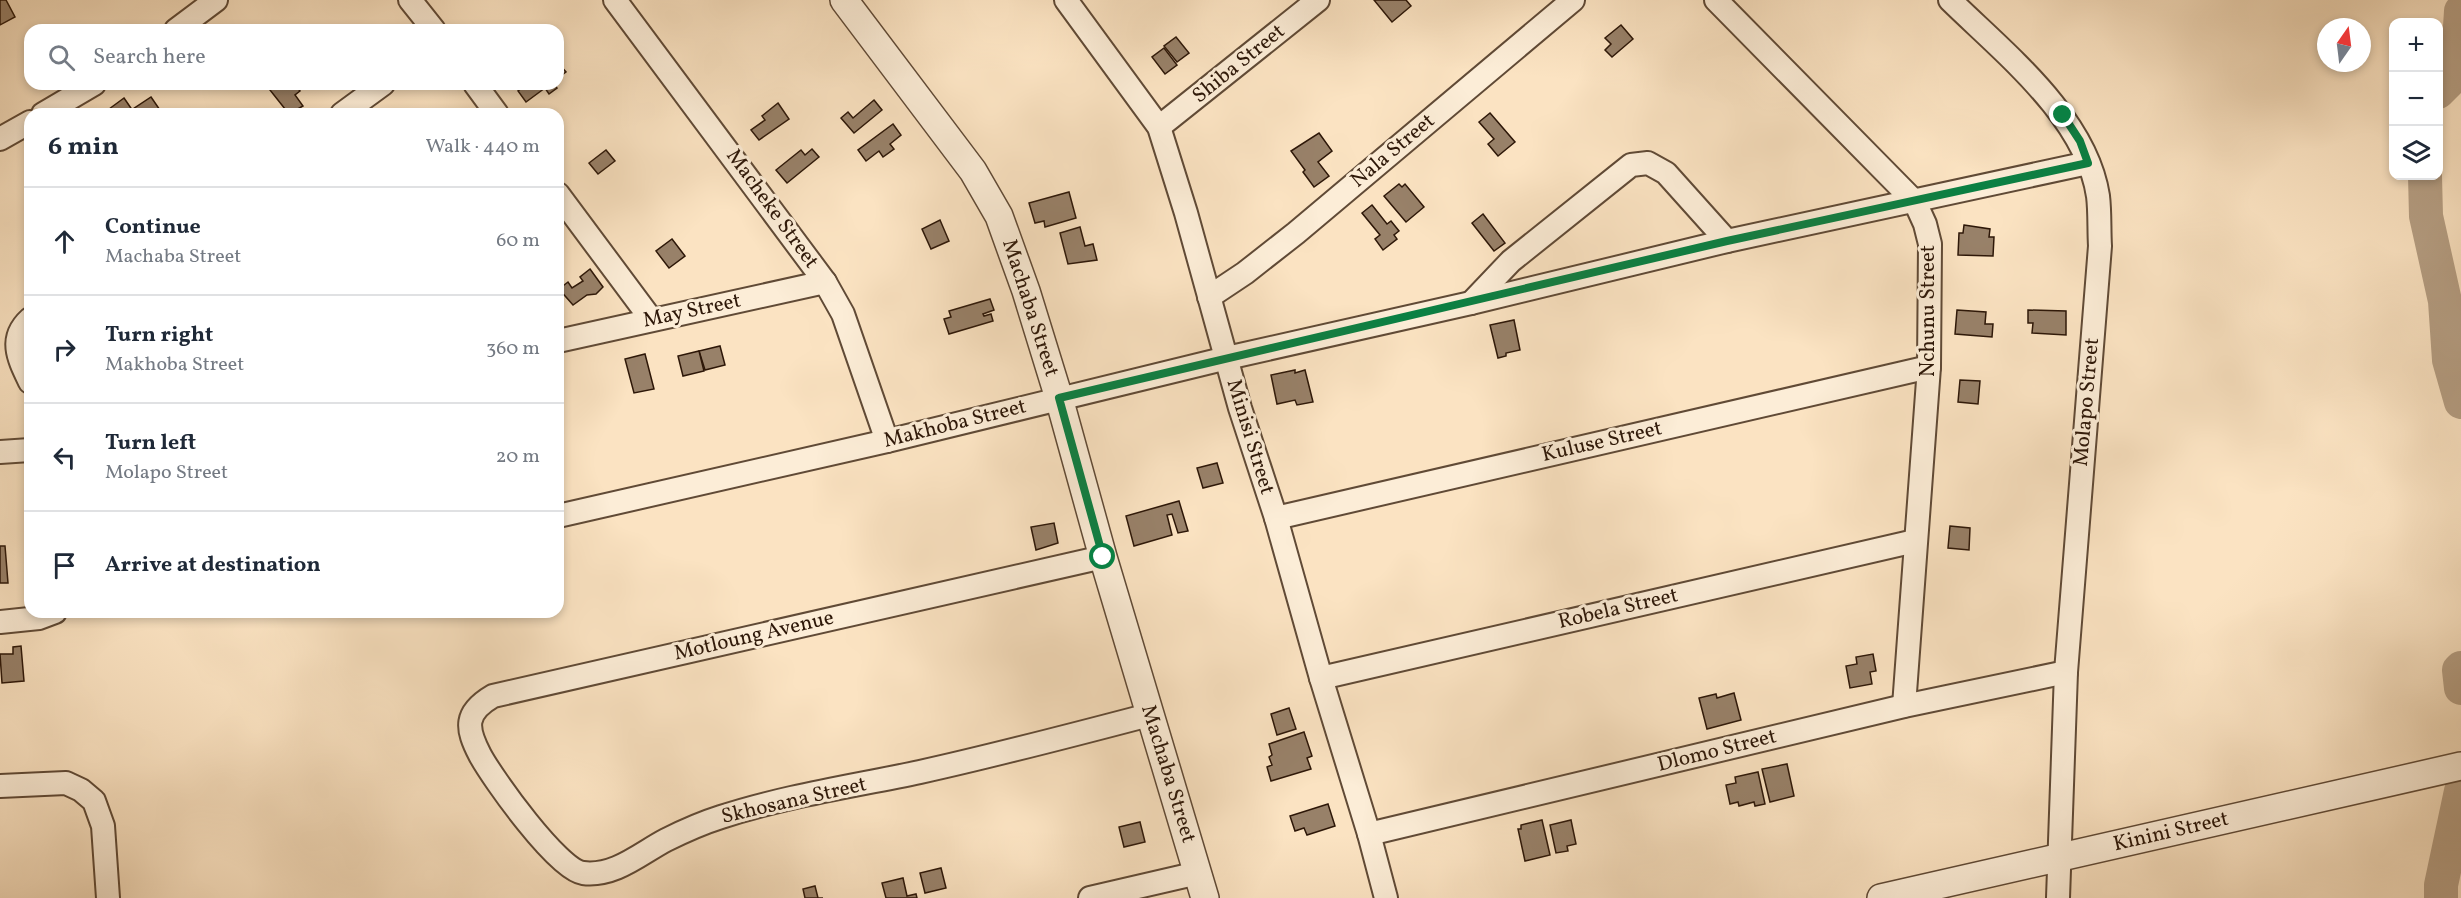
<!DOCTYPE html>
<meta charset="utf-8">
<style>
:root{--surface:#fff;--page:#f6f6f7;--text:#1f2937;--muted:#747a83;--line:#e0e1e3}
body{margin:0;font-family:Vollkorn,serif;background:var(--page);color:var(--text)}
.controls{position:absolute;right:18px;top:18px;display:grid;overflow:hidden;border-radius:12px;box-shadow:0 3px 9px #0003}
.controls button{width:54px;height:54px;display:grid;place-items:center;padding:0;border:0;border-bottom:2px solid var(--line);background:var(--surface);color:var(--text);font:30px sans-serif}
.compass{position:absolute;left:2317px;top:18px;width:54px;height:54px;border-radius:50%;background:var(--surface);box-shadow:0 3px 9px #0003;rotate:14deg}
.stop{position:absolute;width:18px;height:18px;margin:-14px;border:4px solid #0b8043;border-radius:50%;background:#fff}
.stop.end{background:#0b8043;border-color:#fff;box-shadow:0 2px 6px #0008}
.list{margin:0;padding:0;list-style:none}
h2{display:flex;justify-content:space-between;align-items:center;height:78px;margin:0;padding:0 24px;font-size:26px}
h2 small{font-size:20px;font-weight:400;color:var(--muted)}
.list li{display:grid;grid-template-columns:39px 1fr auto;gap:18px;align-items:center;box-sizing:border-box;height:108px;padding:0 24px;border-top:2px solid var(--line)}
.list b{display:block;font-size:22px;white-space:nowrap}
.list p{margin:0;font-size:20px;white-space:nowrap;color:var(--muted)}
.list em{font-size:20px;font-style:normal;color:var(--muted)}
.icon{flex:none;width:33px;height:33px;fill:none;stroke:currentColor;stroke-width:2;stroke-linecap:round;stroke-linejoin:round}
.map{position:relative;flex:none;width:2461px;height:898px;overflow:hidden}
.search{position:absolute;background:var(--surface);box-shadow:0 3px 9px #0003;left:24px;top:24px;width:540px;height:66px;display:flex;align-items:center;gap:15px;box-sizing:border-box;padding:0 21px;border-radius:18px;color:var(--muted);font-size:22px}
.panel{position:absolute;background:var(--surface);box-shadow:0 3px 9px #0003;left:24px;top:108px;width:540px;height:510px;border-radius:18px}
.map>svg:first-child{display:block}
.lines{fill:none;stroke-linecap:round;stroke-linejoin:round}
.river{stroke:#b59e83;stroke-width:34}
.building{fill:#988169;stroke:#2d1708;stroke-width:1.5}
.minor-casing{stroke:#604a36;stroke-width:26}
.tertiary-casing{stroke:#604a36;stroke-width:30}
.minor{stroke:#fcedd7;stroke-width:22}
.tertiary{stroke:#fcedd7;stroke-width:27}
.route{stroke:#0b8043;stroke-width:8}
.labels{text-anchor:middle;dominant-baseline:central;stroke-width:6;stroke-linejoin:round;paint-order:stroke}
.street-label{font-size:21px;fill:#2d1708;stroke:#fcedd7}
</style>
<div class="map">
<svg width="2461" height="898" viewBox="0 0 2461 898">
<rect width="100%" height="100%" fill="#fbe3c2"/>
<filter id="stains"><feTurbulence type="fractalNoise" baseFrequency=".00333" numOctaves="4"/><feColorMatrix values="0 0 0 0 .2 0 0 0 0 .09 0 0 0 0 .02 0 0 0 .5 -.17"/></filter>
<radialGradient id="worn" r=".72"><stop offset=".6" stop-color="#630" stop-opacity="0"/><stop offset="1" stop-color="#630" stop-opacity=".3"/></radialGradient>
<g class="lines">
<!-- river -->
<g class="river">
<path d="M2438 92 2457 73 2461 11"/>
<path d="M2425 176 2426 216 2445 301 2449 360 2461 402"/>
<path d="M2461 668 2459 670 2461 688"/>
<path d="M2441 898V885L2461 791"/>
</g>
</g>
<!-- building -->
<g class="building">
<path d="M0 0H6L15 17 0 25Z"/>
<path d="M1374 0H1406L1411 6 1392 22Z"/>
<path d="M1621 25 1633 39 1612 57 1605 50 1611 44 1605 38Z"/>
<path d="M1176 37 1189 53 1177 62 1164 46Z"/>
<path d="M1164 48 1177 65 1165 74 1152 57Z"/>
<path d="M558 63 566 72 558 78Z"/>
<path d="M294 84 300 91 295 95 303 106 289 114 266 85Z"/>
<path d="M527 84H554L557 88 549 94 545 88 526 102 518 91Z"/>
<path d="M151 97 162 113 137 114 133 109Z"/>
<path d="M124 98 135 114H107L105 112Z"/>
<path d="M874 100 882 110 854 133 841 118 848 112 853 118Z"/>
<path d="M778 103 789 119 759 140 751 130 765 120 762 116Z"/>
<path d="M1490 113 1515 142 1498 156 1488 144 1494 139 1479 122Z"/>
<path d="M893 124 901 135 890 144 894 149 883 157 879 151 866 161 858 150Z"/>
<path d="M1319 133 1332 151 1318 162 1329 176 1314 187 1303 172 1305 170 1291 151Z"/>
<path d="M812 149 819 157 787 183 776 170 801 150 805 155Z"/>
<path d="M606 150 615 161 598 174 589 163Z"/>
<path d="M1399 184 1402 187 1405 184 1424 207 1406 222 1384 196Z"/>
<path d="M1069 192 1076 218 1045 227 1044 221 1035 223 1029 203Z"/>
<path d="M1372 205 1387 224 1391 221 1399 231 1394 235 1397 239 1383 250 1375 239 1380 235 1362 213Z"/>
<path d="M1483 214 1505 243 1494 251 1472 223Z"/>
<path d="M940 220 949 241 931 249 922 229Z"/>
<path d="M1964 225 1990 229 1989 237H1994L1993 256 1958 255 1959 233H1963Z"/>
<path d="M1080 227 1085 246 1093 244 1097 260 1068 264 1060 233Z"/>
<path d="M672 239 685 256 669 268 656 251Z"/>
<path d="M590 269 603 287 596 294 587 295 573 305 559 289 568 282 572 288 583 281 580 277Z"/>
<path d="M990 299 994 310 983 314 984 316 991 314 993 321 949 334 944 319 951 317 949 311Z"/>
<path d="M1957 310 1986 312 1985 324H1993L1992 337 1955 334Z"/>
<path d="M2028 310 2066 311V335L2032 333 2033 323H2028Z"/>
<path d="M1514 320 1520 350 1506 353V356L1498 358 1490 325Z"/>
<path d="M720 346 725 365 705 370 699 351Z"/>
<path d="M699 351 704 371 683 376 678 356Z"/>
<path d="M645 354 654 389 634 393 625 359Z"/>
<path d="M1295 370V373L1305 370 1313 402 1297 405 1295 400 1277 404 1271 375Z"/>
<path d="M1960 380 1980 381 1978 404 1958 402Z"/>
<path d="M1217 463 1223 483 1203 488 1197 468Z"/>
<path d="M1179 501 1188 531 1178 533 1172 514 1167 515 1172 535 1134 546 1126 516Z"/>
<path d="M1054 523 1058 543 1036 550 1031 527Z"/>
<path d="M1950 526 1970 528 1969 550 1948 548Z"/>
<path d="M0 546H5L8 583H0Z"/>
<path d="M21 646 24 681 2 683 0 654H13V647Z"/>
<path d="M1873 654 1876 671 1870 672 1872 684 1850 688 1846 666 1857 664 1856 657Z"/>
<path d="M1734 693 1741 720 1707 729 1699 698 1716 694 1717 698Z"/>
<path d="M1289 708 1296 729 1277 735 1271 714Z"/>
<path d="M1304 732 1312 756 1307 758 1311 769 1271 781 1267 767 1272 765 1269 757 1272 755 1269 744Z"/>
<path d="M1787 764 1794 796 1770 802 1762 769Z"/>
<path d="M1758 772 1765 804 1755 806 1754 802 1739 806 1738 802 1730 804 1726 785 1736 783 1735 777Z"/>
<path d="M1328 804 1335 826 1307 835 1304 828 1295 831 1290 816Z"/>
<path d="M1542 820 1550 855 1525 861 1518 829H1521V825Z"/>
<path d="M1571 820 1576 844 1567 846 1568 851 1556 853 1550 825Z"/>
<path d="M1140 822 1145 842 1124 847 1119 827Z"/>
<path d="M941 868 946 888 925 893 920 873Z"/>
<path d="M903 878 907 896 916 894 917 898H886L882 883Z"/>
<path d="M815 886 818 898H823H805L803 889Z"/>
</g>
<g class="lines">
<!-- minor casing -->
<g class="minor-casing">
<g id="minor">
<path d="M410 0 434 30"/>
<path d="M615 0 825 282 843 314 887 441"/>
<path d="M1066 0 1159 127 1186 213 1240 408 1276 518 1321 678 1369 834 1386 898"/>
<path d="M1716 0 1915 202 1925 224 1930 244 1929 367 1904 706"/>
<path d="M1950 0C2004 53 2086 117 2098 196 2100 212 2099 230 2100 246L2066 672 2058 898"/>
<path d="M176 30 216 0"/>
<path d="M475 84 497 114"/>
<path d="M43 114 94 84"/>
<path d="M342 114 383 84"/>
<path d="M1159 127 1318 0"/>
<path d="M0 139 30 122"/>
<path d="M558 194 651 319"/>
<path d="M1209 297 1245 273 1296 233 1573 0"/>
<path d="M1471 303 1511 261 1631 165 1648 163 1666 173 1727 241"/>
<path d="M30 319C8 339 19 359 30 382"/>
<path d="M558 341 825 282"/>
<path d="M0 452 30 450"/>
<path d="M558 516 887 441 1227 358 1471 303 1727 241 2088 163"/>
<path d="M1276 518 1929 367"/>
<path d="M1103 557 493 696C464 713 466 728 480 755 493 779 558 870 583 873 615 877 641 853 666 840 684 831 702 823 721 817 785 796 854 786 920 772 997 755 1073 735 1149 715"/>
<path d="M0 622 39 618 55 612"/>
<path d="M1321 678 1915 541"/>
<path d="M0 786 66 783 81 790 94 801 103 826 108 898"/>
<path d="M1369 834 1904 706 2066 672"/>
<path d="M1090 898 1198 873"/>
</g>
</g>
<!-- tertiary casing -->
<g class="tertiary-casing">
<g id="tertiary">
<path d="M844 0 973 171 999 216 1026 291 1059 398 1103 557 1205 898"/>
<path d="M1881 898 2461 766"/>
</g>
</g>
<!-- minor -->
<use href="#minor" class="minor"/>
<!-- tertiary -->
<use href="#tertiary" class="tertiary"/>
</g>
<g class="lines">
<!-- route -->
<path class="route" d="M1103 557 1059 398 1727 241 2088 163 2080 141 2063 115"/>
</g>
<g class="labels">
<!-- street labels -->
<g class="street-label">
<text transform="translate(1239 64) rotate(-39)">Shiba Street</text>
<text transform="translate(1393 151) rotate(-40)">Nala Street</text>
<text transform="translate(772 209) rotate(54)">Macheke Street</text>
<text transform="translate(1030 308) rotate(72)">Machaba Street</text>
<text transform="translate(692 311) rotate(-12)">May Street</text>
<text transform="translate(1928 311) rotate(-90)">Nchunu Street</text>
<text transform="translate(2087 402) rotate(-85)">Molapo Street</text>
<text transform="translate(955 424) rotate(-14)">Makhoba Street</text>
<text transform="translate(1250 437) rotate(73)">Minisi Street</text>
<text transform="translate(1602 442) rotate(-13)">Kuluse Street</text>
<text transform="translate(1618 609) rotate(-13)">Robela Street</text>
<text transform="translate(754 636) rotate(-13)">Motloung Avenue</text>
<text transform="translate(1717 751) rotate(-14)">Dlomo Street</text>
<text transform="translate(1168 774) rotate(73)">Machaba Street</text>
<text transform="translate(794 801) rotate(-13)">Skhosana Street</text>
<text transform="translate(2171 832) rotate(-13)">Kinini Street</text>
</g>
</g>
<rect width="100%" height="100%" filter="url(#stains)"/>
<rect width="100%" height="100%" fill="url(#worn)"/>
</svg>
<div class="controls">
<button>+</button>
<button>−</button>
<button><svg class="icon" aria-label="layers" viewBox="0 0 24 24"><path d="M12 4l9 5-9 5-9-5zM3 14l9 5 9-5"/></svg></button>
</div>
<svg class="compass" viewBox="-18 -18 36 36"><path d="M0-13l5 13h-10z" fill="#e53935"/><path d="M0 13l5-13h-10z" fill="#747a83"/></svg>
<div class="stop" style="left:1103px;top:557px"></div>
<div class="stop end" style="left:2063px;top:115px"></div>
<div class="search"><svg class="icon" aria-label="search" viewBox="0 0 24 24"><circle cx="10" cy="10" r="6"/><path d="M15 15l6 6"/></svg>Search here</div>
<section class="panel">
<h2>6 min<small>Walk · 440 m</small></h2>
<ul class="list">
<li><svg class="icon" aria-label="ahead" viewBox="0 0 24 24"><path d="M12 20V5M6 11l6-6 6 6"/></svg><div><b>Continue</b><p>Machaba Street</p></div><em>60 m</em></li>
<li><svg class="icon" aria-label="right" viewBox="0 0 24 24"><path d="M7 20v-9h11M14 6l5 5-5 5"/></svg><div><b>Turn right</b><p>Makhoba Street</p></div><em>360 m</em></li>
<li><svg class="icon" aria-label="left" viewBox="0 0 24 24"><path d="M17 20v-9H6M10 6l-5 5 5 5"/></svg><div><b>Turn left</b><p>Molapo Street</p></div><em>20 m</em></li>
<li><svg class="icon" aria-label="arrive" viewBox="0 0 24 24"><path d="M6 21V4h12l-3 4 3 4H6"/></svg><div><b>Arrive at destination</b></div></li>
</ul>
</section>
</div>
